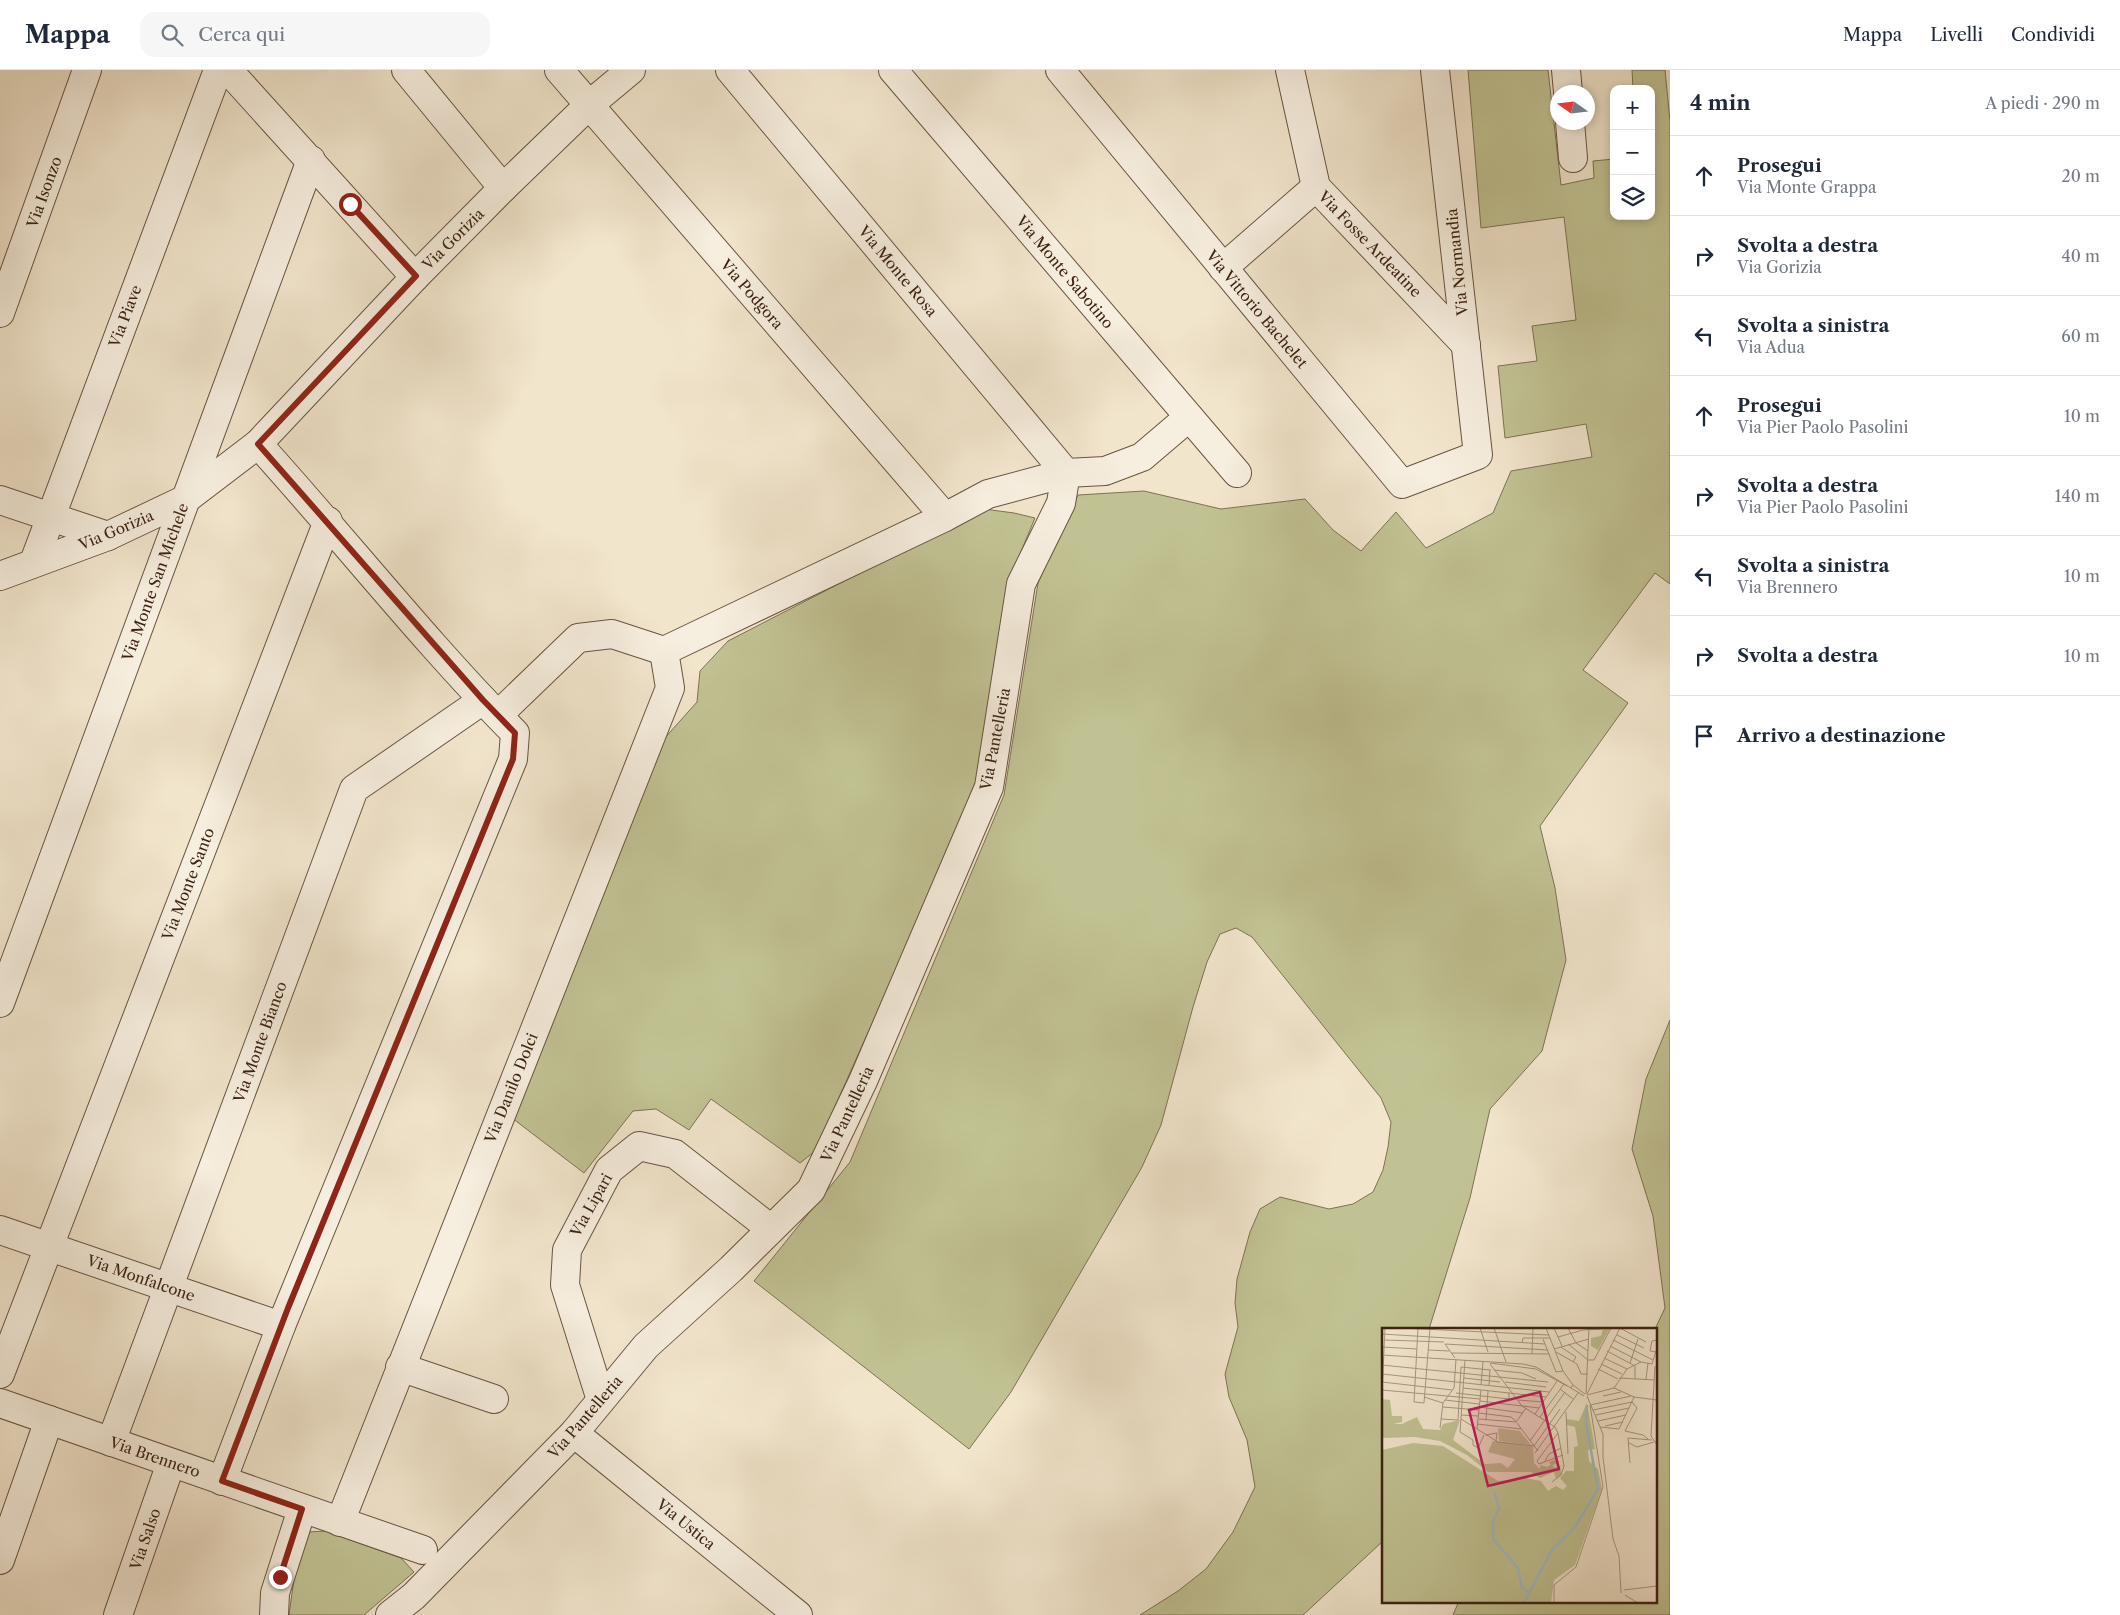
<!DOCTYPE html>
<html lang="it">
<meta charset="utf-8">
<style>
:root{--surface:#fff;--page:#f6f6f7;--text:#1f2937;--muted:#747a83;--line:#e0e1e3}
body{margin:0;font-family:"Libre Caslon Text",serif;background:var(--page);color:var(--text)}
.controls{position:absolute;right:15px;top:15px;display:grid;overflow:hidden;border-radius:10px;box-shadow:0 2px 8px #0003}
.controls button{width:45px;height:45px;display:grid;place-items:center;padding:0;border:0;border-bottom:1px solid var(--line);background:var(--surface);color:var(--text);font:25px sans-serif}
.compass{position:absolute;left:1550px;top:15px;width:45px;height:45px;border-radius:50%;background:var(--surface);box-shadow:0 2px 8px #0003;rotate:284deg}
.stop{position:absolute;width:15px;height:15px;margin:-11px;border:4px solid #8f2418;border-radius:50%;background:#fff}
.stop.end{background:#8f2418;border-color:#fff;box-shadow:0 1px 5px #0008}
.list{margin:0;padding:0;list-style:none}
h2{display:flex;justify-content:space-between;align-items:center;height:65px;margin:0;padding:0 20px;font-size:21px}
h2 small{font-size:16px;font-weight:400;color:var(--muted)}
.list li{display:grid;grid-template-columns:32px 1fr auto;gap:15px;align-items:center;box-sizing:border-box;height:80px;padding:0 20px;border-top:1px solid var(--line)}
.list b{display:block;font-size:19px;white-space:nowrap}
.list p{margin:0;font-size:16px;white-space:nowrap;color:var(--muted)}
.list em{font-size:16px;font-style:normal;color:var(--muted)}
.icon{flex:none;width:28px;height:28px;fill:none;stroke:currentColor;stroke-width:2;stroke-linecap:round;stroke-linejoin:round}
.map{position:relative;flex:none;width:1670px;height:1545px;overflow:hidden}
header{display:flex;align-items:center;gap:30px;box-sizing:border-box;height:70px;padding:0 25px;background:var(--surface);border-bottom:1px solid var(--line)}
header strong{font-size:24px}
nav{display:flex;gap:28px;margin-inline-start:auto;font-size:18px}
.search{width:350px;height:45px;background:var(--page);display:flex;align-items:center;gap:12px;box-sizing:border-box;padding:0 18px;border-radius:15px;color:var(--muted);font-size:19px}
main{display:flex}
aside{flex:1;background:var(--surface)}
.map>svg:first-child{display:block}
.grass{fill:#c1c293;stroke:#7e7252}
.lines{fill:none;stroke-linecap:round;stroke-linejoin:round}
.minor-casing{stroke:#695440;stroke-width:30}
.minor{stroke:#f6eede;stroke-width:28}
.route{stroke:#8f2418;stroke-width:6}
.labels{text-anchor:middle;dominant-baseline:central;stroke-width:4.5;stroke-linejoin:round;paint-order:stroke}
.street-label{font-size:15px;fill:#3c2311;stroke:#f6eede}
.inset-river{fill:none;stroke:#a1bcc3;stroke-width:2.5}
.inset-road{fill:none;stroke:#a99781;stroke-width:1}
.view{fill:#c2185b;fill-opacity:0.15;stroke:#c2185b;stroke-width:2.5}
.inset-edge{fill:none;stroke:#3c2311;stroke-width:2.5}
</style>
<header>
<strong>Mappa</strong>
<div class="search"><svg class="icon" aria-label="search" viewBox="0 0 24 24"><circle cx="10" cy="10" r="6"/><path d="M15 15l6 6"/></svg>Cerca qui</div>
<nav><a>Mappa</a><a>Livelli</a><a>Condividi</a></nav>
</header>
<main>
<div class="map">
<svg width="1670" height="1545" viewBox="0 0 1670 1545">
<rect width="100%" height="100%" fill="#f1e5cc"/>
<filter id="stains"><feTurbulence type="fractalNoise" baseFrequency=".004" numOctaves="4"/><feColorMatrix values="0 0 0 0 .2 0 0 0 0 .09 0 0 0 0 .02 0 0 0 .5 -.17"/></filter>
<radialGradient id="worn" r=".72"><stop offset=".6" stop-color="#630" stop-opacity="0"/><stop offset="1" stop-color="#630" stop-opacity=".3"/></radialGradient>
<!-- grass -->
<g class="grass">
<path d="M1468 0H1548L1561 115 1594 108 1593 91 1614 89V146H1651V19H1633L1632 0H1665L1670 51V514L1655 503 1583 600 1628 633 1540 756 1555 818 1566 890 1542 981 1490 1039 1470 1128 1429 1259H1384V1462L1382 1472 1303 1545H1140L1178 1521 1206 1499 1233 1462 1255 1417 1247 1370 1229 1327 1225 1304 1238 1257 1235 1233 1237 1209 1250 1162 1260 1139 1280 1127 1329 1139 1353 1134 1373 1122 1383 1100 1388 1077 1391 1052 1381 1028 1252 867 1236 858 1220 864 1207 892 1193 937 1161 1055 1142 1097 1011 1322 969 1379 754 1211 850 1092 1004 725 1038 513 1078 425 1144 421 1221 439 1305 429 1333 460 1361 481 1396 442 1426 478 1493 443 1511 401 1592 387 1586 354 1505 368 1498 296 1537 291 1532 256 1576 250 1564 147 1481 158Z"/>
<path d="M984 439 1014 443 1035 448 1010 508 977 719 815 1081 800 1093 711 1029 689 1060 656 1039 633 1041 584 1103 512 1048 663 670 697 632 700 601 728 571Z"/>
<path d="M1670 950V1545H1453L1459 1531H1656L1655 1259 1665 1238 1653 1146 1632 1079 1646 1009Z"/>
<path d="M325 1461 401 1488 414 1502 364 1545H289L297 1487 309 1462Z"/>
</g>
<g class="lines">
<!-- minor casing -->
<g class="minor-casing">
<g id="minor">
<path d="M228 0 415 207"/>
<path d="M406 0 503 118"/>
<path d="M559 0 945 447"/>
<path d="M893 0 1237 403"/>
<path d="M1060 0 1402 414 1478 385 1435 0"/>
<path d="M1290 0 1316 117 1466 275"/>
<path d="M1566 0 1568 22"/>
<path d="M1570 52 1573 88"/>
<path d="M1223 198 1316 117"/>
<path d="M0 243 87 0"/>
<path d="M0 430 108 466"/>
<path d="M34 492 218 0"/>
<path d="M0 506 108 466 186 429 258 374 415 207 503 118 589 35 631 0"/>
<path d="M498 645 578 568 612 564 664 581 945 447 988 424 1066 403 1105 401 1142 387 1189 347"/>
<path d="M0 933 311 90"/>
<path d="M0 1160 281 1256"/>
<path d="M400 1297 494 1329"/>
<path d="M0 1304 328 451"/>
<path d="M601 1330 565 1215 567 1180 609 1100 639 1076 675 1084 771 1159"/>
<path d="M0 1333 423 1480"/>
<path d="M574 1363 798 1545"/>
<path d="M111 1372 354 719 483 630"/>
<path d="M222 1411 281 1256 513 689 515 663C425 572 344 469 258 374"/>
<path d="M340 1452 670 618 664 581"/>
<path d="M0 1490 49 1350"/>
<path d="M118 1545 171 1393"/>
<path d="M274 1545 275 1523 302 1439"/>
<path d="M390 1545 414 1526 574 1363 646 1276 731 1199 811 1120 863 1011 989 717 1021 514 1061 433 1066 403 730 0"/>
</g>
</g>
<!-- minor -->
<use href="#minor" class="minor"/>
</g>
<g class="lines">
<!-- route -->
<path class="route" d="M280 1507 302 1439 222 1411 288 1238 513 689 515 663 483 630 258 374 416 206 350 134"/>
</g>
<g class="labels">
<!-- street labels -->
<g class="street-label">
<text transform="translate(44 122) rotate(-70)">Via Isonzo</text>
<text transform="translate(453 169) rotate(-45)">Via Gorizia</text>
<text transform="translate(1370 174) rotate(46)">Via Fosse Ardeatine</text>
<text transform="translate(1457 192) rotate(-96)">Via Normandia</text>
<text transform="translate(898 201) rotate(50)">Via Monte Rosa</text>
<text transform="translate(1065 202) rotate(50)">Via Monte Sabotino</text>
<text transform="translate(752 224) rotate(49)">Via Podgora</text>
<text transform="translate(1257 239) rotate(50)">Via Vittorio Bachelet</text>
<text transform="translate(125 246) rotate(-69)">Via Piave</text>
<text transform="translate(116 460) rotate(-23)">Via Gorizia</text>
<text transform="translate(155 512) rotate(-70)">Via Monte San Michele</text>
<text transform="translate(995 669) rotate(-79)">Via Pantelleria</text>
<text transform="translate(188 814) rotate(-69)">Via Monte Santo</text>
<text transform="translate(260 972) rotate(-70)">Via Monte Bianco</text>
<text transform="translate(511 1018) rotate(-68)">Via Danilo Dolci</text>
<text transform="translate(847 1044) rotate(-65)">Via Pantelleria</text>
<text transform="translate(591 1135) rotate(-61)">Via Lipari</text>
<text transform="translate(141 1208) rotate(19)">Via Monfalcone</text>
<text transform="translate(585 1347) rotate(-49)">Via Pantelleria</text>
<text transform="translate(155 1387) rotate(19)">Via Brennero</text>
<text transform="translate(686 1454) rotate(39)">Via Ustica</text>
<text transform="translate(145 1469) rotate(-71)">Via Salso</text>
</g>
</g>
<!-- overview -->
<g transform="translate(1382 1258)">
<rect width="275" height="275" fill="#f1e5cc"/>
<path d="M0 71 8 72 10 88H20V94L11 96H20L35 89 41 101 58 102 61 96 78 92 71 112 103 136 119 135 126 140 133 131 106 124 111 113 151 118 152 135 158 141V137L165 139 169 137 167 134 175 131 177 135 170 137 173 140 181 137 175 141 179 143V147L174 151 172 144 158 150 149 144H106L85 127 58 113 33 109 1 110ZM205 75 213 121 206 122 207 133 216 141 220 161 193 237 172 252 169 275H0V122L31 115 61 118 116 153 143 150 159 153 166 163 174 158 181 162 185 158 178 150 184 143H192V119L196 118 193 99 185 97V91L197 93ZM116 100 138 103 149 117 117 113Z" fill="#c1c293"/>
<path d="M221 0H228L216 22 209 18V10L219 8Z" fill="#c1c293"/>
<path class="inset-river" d="M112 163 117 180 111 193V211L136 240 140 260 149 265M142 275 170 222 193 199 216 161 204 95 205 77"/>
<path class="inset-road" d="M18 0 167 7M36 0 32 74 42 75 48 0M98 0 106 24M112 0 124 34M164 0 181 43 191 57M172 0 180 18M186 0 194 15 206 23M0 6 163 16M235 7 262 20M176 9 201 2 220 1M161 11 174 44 181 43M3 12 62 14M231 12 271 32M140 15 141 10H168M63 16 166 22M63 16 73 30M186 16 206 32M228 18 259 34M0 19 35 21M179 19 194 29 191 34M172 21 207 11M46 22 67 23M225 23 253 38V51M174 24 195 36 199 46H206M274 24 268 23 270 13 275 12M69 25 167 26M150 26 151 0M0 27 141 36 154 39 189 60M222 30 245 41M83 32 78 104 91 112V117L96 120 102 107M206 32H212L229 0M108 35 154 41 185 58M248 35 256 11M108 36 140 78 173 99 176 105 182 138 179 147 170 154M219 36 240 46M0 37 166 54M273 38 269 108 275 117M216 41 236 51M112 42 140 45 154 51M0 46 167 64M82 50 118 54M237 50 273 52M264 51 266 35M0 54 70 62M123 54 164 59M99 57 101 34M107 57 108 41M81 60 164 69M232 60 245 41 259 34 270 36 275 20M178 61 191 71M0 62 98 71M74 65 127 71V65M0 66 3 0M204 66 207 0M205 66 238 0 264 14M205 67 232 60 252 69 275 72M202 68 189 60 191 57 203 66M205 68 221 106V129L231 211 237 228 239 265M221 68 239 64M42 69 61 75M63 72 97 76M136 72 161 74M98 73 157 80M250 74 255 80 243 103 261 107 266 111M61 79 97 82M97 79 141 85M211 82 250 74M184 84 186 126M97 85 129 89 135 94M153 86 175 53M79 87 96 88M214 87 247 80M158 89 182 56M59 91 76 92M79 91 116 114 152 118 178 81M97 91 134 94M76 92 79 39 108 42M104 92 106 63M135 93 144 80M216 93 244 87M135 95 156 123M95 96 139 101M223 98 241 94M218 99 237 101 252 69M58 100 61 75 72 60 74 31M95 101 99 62M176 105 155 133 157 136 181 127M104 107 115 105 114 113M148 113 183 64M247 115 255 119 272 114M153 125 196 65M163 133 167 126 179 120M248 135 246 110 270 112M242 262 275 258M243 267 256 275M172 275V257L194 239 221 159 208 77 249 68"/>
<path class="view" d="M158 64 177 141 106 158 87 82Z"/>
<rect width="275" height="275" class="inset-edge"/>
</g>
<rect width="100%" height="100%" filter="url(#stains)"/>
<rect width="100%" height="100%" fill="url(#worn)"/>
</svg>
<div class="controls">
<button>+</button>
<button>−</button>
<button><svg class="icon" aria-label="layers" viewBox="0 0 24 24"><path d="M12 4l9 5-9 5-9-5zM3 14l9 5 9-5"/></svg></button>
</div>
<svg class="compass" viewBox="-18 -18 36 36"><path d="M0-13l5 13h-10z" fill="#e53935"/><path d="M0 13l5-13h-10z" fill="#747a83"/></svg>
<div class="stop" style="left:350px;top:134px"></div>
<div class="stop end" style="left:280px;top:1507px"></div>
</div>
<aside>
<h2>4 min<small>A piedi · 290 m</small></h2>
<ul class="list">
<li><svg class="icon" aria-label="ahead" viewBox="0 0 24 24"><path d="M12 20V5M6 11l6-6 6 6"/></svg><div><b>Prosegui</b><p>Via Monte Grappa</p></div><em>20 m</em></li>
<li><svg class="icon" aria-label="right" viewBox="0 0 24 24"><path d="M7 20v-9h11M14 6l5 5-5 5"/></svg><div><b>Svolta a destra</b><p>Via Gorizia</p></div><em>40 m</em></li>
<li><svg class="icon" aria-label="left" viewBox="0 0 24 24"><path d="M17 20v-9H6M10 6l-5 5 5 5"/></svg><div><b>Svolta a sinistra</b><p>Via Adua</p></div><em>60 m</em></li>
<li><svg class="icon" aria-label="ahead" viewBox="0 0 24 24"><path d="M12 20V5M6 11l6-6 6 6"/></svg><div><b>Prosegui</b><p>Via Pier Paolo Pasolini</p></div><em>10 m</em></li>
<li><svg class="icon" aria-label="right" viewBox="0 0 24 24"><path d="M7 20v-9h11M14 6l5 5-5 5"/></svg><div><b>Svolta a destra</b><p>Via Pier Paolo Pasolini</p></div><em>140 m</em></li>
<li><svg class="icon" aria-label="left" viewBox="0 0 24 24"><path d="M17 20v-9H6M10 6l-5 5 5 5"/></svg><div><b>Svolta a sinistra</b><p>Via Brennero</p></div><em>10 m</em></li>
<li><svg class="icon" aria-label="right" viewBox="0 0 24 24"><path d="M7 20v-9h11M14 6l5 5-5 5"/></svg><div><b>Svolta a destra</b></div><em>10 m</em></li>
<li><svg class="icon" aria-label="arrive" viewBox="0 0 24 24"><path d="M6 21V4h12l-3 4 3 4H6"/></svg><div><b>Arrivo a destinazione</b></div></li>
</ul>
</aside>
</main>
